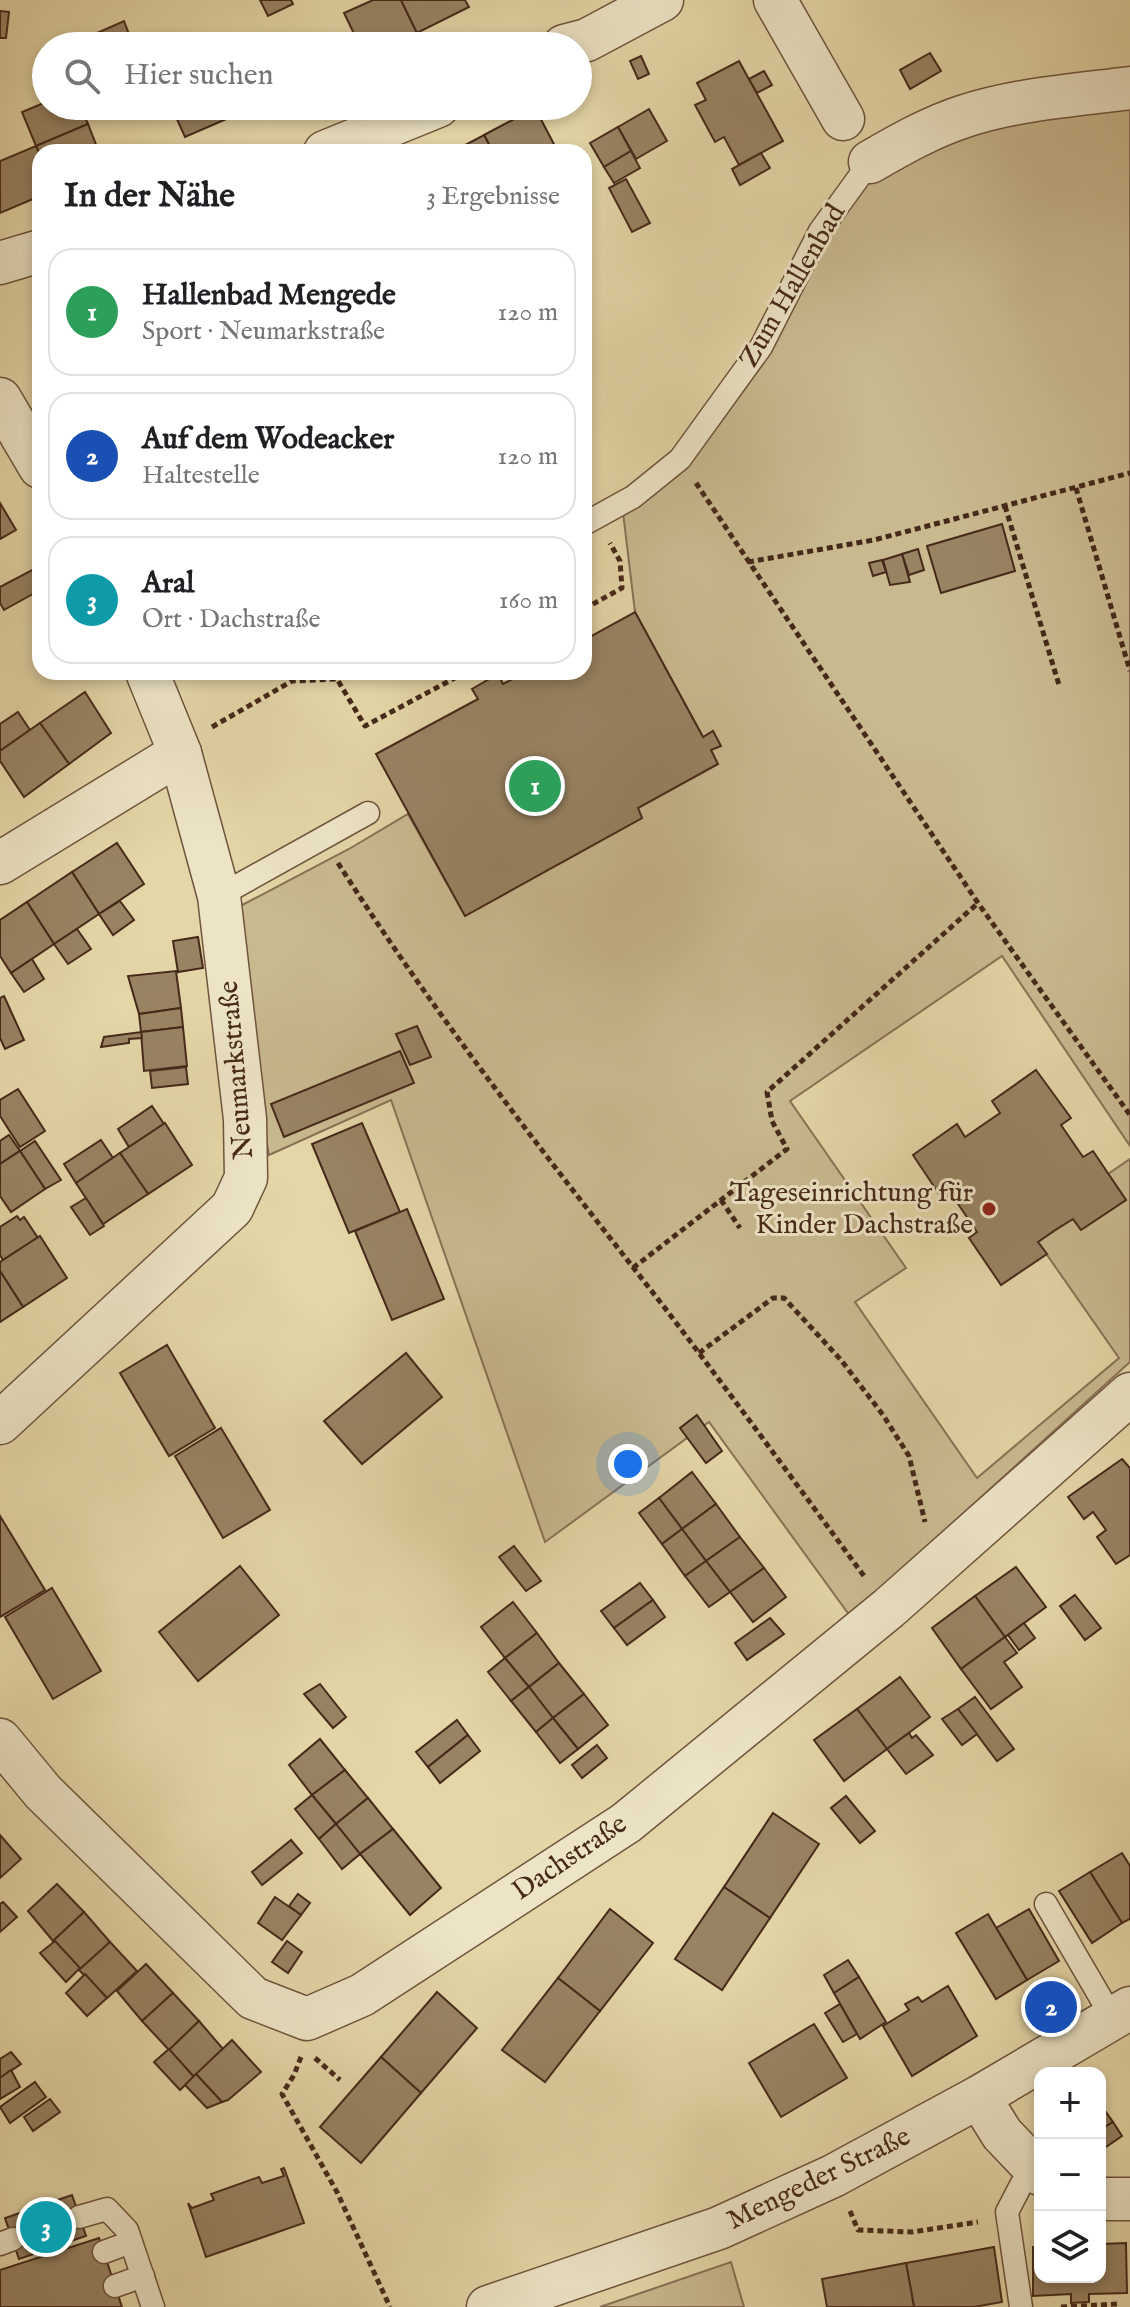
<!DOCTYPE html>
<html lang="de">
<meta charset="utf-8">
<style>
:root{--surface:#fff;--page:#f6f6f6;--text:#202124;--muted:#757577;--line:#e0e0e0;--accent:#111827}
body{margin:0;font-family:"IM FELL English",serif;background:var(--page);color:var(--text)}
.controls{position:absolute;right:24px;bottom:24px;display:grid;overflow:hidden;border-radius:16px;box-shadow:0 4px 12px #0003}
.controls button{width:72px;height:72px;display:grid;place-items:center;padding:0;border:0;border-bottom:2px solid var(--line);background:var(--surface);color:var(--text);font:40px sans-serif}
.you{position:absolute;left:628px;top:1464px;width:28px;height:28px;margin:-20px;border:6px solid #fff;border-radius:50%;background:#1a73e8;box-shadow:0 0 0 12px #1a73e833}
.badge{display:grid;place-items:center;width:52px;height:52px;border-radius:50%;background:var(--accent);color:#fff;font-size:26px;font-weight:700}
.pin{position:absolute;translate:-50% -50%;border:4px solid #fff;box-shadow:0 2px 8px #0006}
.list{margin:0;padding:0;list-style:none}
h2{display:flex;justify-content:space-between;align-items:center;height:104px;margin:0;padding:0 32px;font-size:34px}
h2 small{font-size:26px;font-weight:400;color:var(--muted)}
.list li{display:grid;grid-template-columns:52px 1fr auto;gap:24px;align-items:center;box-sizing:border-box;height:128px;margin:0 16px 16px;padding:0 16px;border:2px solid var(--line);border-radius:24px}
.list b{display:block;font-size:30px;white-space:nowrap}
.list p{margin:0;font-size:26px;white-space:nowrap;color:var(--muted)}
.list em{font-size:26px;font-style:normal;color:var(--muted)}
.icon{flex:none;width:44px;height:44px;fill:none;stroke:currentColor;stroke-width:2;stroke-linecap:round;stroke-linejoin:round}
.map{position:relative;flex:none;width:1130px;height:2307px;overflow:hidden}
.search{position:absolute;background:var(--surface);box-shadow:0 4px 12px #0003;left:32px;top:32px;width:560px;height:88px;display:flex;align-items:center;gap:20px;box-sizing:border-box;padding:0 28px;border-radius:44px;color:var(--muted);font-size:30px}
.panel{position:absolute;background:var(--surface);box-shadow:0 4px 12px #0003;left:32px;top:144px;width:560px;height:536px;border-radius:24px}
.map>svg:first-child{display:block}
.green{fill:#c9b98f;stroke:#887154;stroke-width:2}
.building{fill:#988363;stroke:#462919;stroke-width:2}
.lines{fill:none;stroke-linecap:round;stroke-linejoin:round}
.lane-casing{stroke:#6e543c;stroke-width:25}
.street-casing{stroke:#6e543c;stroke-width:45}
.path{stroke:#462919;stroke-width:5;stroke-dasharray:6 4;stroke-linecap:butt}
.lane{stroke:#ede4c6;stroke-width:22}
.street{stroke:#ede4c6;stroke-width:42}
.poi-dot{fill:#8f2418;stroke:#ede4c6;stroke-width:3}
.labels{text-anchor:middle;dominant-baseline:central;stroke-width:6;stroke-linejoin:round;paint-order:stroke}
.street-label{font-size:28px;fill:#462919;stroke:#ede4c6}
.poi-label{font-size:28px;fill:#462919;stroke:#ede4c6;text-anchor:end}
</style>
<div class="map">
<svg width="1130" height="2307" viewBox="0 0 1130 2307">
<rect width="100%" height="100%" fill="#e4d6a7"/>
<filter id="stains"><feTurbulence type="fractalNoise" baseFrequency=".0025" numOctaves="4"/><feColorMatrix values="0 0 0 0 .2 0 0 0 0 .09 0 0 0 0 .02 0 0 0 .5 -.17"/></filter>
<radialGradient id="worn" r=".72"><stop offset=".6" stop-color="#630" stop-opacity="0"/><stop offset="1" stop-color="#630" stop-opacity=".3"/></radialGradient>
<!-- green -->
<g class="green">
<path d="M1130 91V1146L1002 956 790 1101 906 1268 855 1302 977 1478 1119 1358 1038 1242 1073 1219 1081 1230 1126 1200 1108 1174 1130 1159V1362L850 1616 709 1422 545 1542 391 1100 269 1155 225 914 349 849 408 814 465 916 642 818 638 808 711 750 713 732 703 737 635 612 622 504 680 459 872 166 966 116Z"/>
<path d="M731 2262 744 2307H600Z"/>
</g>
<!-- building -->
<g class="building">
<path d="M260 0H291L293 4 268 16Z"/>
<path d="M373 0H401L417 33 389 46H360L344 13Z"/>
<path d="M401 0H465L469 7 417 33Z"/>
<path d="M0 11 9 12 6 38H0Z"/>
<path d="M124 21 132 42 123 46H103L97 33Z"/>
<path d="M97 33 103 46H68Z"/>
<path d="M930 53 941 71 910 89 900 70Z"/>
<path d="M641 56 649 74 638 79 630 61Z"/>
<path d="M739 61 783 141 739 165 724 137 715 142 695 105 706 100 697 83Z"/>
<path d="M764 71 772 85 757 93 749 79Z"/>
<path d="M46 102V106H80L88 124 36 146 22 112Z"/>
<path d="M171 106H234L238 114 185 137Z"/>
<path d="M535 108 557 150 552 152H493L484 135Z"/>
<path d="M649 109 667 141 636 159 618 127Z"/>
<path d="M88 124 99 152H40V155L36 146Z"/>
<path d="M618 127 631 151 604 167 590 143Z"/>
<path d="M484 135 493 152H452Z"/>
<path d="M36 146 40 155V196L0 213V161Z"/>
<path d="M631 151 640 168 614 183 604 167Z"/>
<path d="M761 153 770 168 740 185 732 169Z"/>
<path d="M626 179 650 223 632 232 609 188Z"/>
<path d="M0 503 16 530 0 539Z"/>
<path d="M1002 524 1015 571 941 593 927 546Z"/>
<path d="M918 549 924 570 909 575 902 554Z"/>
<path d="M902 554 910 582 890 585 883 560Z"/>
<path d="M882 560 886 572 873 576 869 563Z"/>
<path d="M34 569 40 581V590L4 610 0 603V587Z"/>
<path d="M635 612 703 737 713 731 721 746 711 750 718 764 638 808 642 818 465 916 376 754 478 699 472 689 498 674 503 684 526 672H584V640Z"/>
<path d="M85 692 111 733 69 764 40 723Z"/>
<path d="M18 712 30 730 0 751V724Z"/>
<path d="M40 723 69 764 24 797 0 761V751Z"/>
<path d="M117 843 144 884 99 914 72 872Z"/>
<path d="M72 872 99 914 54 944 27 902Z"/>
<path d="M120 901 134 920 113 935 99 914Z"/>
<path d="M27 902 54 944 11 973 0 956V920Z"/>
<path d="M77 929 91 949 68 964 54 944Z"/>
<path d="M198 937 203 968 178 972 173 941Z"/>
<path d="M32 959 44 979 24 992 11 973Z"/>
<path d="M176 971 181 1008 139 1014 128 976Z"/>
<path d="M4 996 24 1040 5 1049 0 1038V998Z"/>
<path d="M181 1008 183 1027 141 1032 139 1014Z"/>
<path d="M417 1026 431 1057 410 1065 396 1034Z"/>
<path d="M183 1027 187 1066 144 1071 141 1032Z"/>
<path d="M141 1032 142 1038 129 1039V1043L101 1047 104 1037Z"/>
<path d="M400 1051 414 1083 284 1137 271 1104Z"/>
<path d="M186 1067 188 1084 152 1088 150 1071Z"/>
<path d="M1036 1070 1071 1118 1061 1125 1083 1157 1093 1151 1126 1200 1081 1230 1073 1219 1055 1230 1038 1242 1047 1254 1001 1285 969 1238 977 1232 954 1198 945 1203 913 1155 957 1124 965 1137 1000 1113 992 1101Z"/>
<path d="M18 1089 45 1131 20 1147 0 1116V1100Z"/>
<path d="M152 1106 164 1124 129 1147 118 1129Z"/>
<path d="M165 1123 192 1165 148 1194 120 1153Z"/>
<path d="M362 1123 400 1212 349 1233 312 1144Z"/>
<path d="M9 1135 20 1151 0 1164V1141Z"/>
<path d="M101 1140 113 1158 76 1183 64 1164Z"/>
<path d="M35 1141 61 1180 45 1189 20 1151Z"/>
<path d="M20 1151 45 1189 11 1212 0 1196V1164Z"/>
<path d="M120 1153 148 1194 103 1224 76 1183Z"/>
<path d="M86 1198 104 1226 90 1235 71 1207Z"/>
<path d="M407 1209 444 1299 392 1320 355 1231Z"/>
<path d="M17 1216 20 1220 24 1217 38 1238 3 1260 0 1255V1227Z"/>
<path d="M40 1236 67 1278 23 1307 0 1271V1262Z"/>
<path d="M0 1271 23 1307 0 1322Z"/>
<path d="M167 1345 215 1428 169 1456 120 1373Z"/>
<path d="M406 1353 442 1397 362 1464 324 1421Z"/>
<path d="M697 1415 722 1451 706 1463 680 1428Z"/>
<path d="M221 1428 270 1510 223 1538 175 1456Z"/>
<path d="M1122 1459 1130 1468V1555L1116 1564 1097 1537 1106 1530 1093 1512 1084 1519 1068 1497Z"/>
<path d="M692 1472 716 1504 682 1529 659 1498Z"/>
<path d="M659 1498 682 1529 662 1544 639 1513Z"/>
<path d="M716 1504 740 1537 706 1561 682 1529Z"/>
<path d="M0 1516 45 1590 0 1617Z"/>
<path d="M682 1529 706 1561 685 1576 662 1544Z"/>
<path d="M740 1537 764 1568 730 1592 706 1561Z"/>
<path d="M514 1546 541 1581 526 1591 499 1557Z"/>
<path d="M706 1561 730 1592 709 1607 685 1576Z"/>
<path d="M240 1566 279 1615 198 1681 159 1632Z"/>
<path d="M1016 1567 1046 1607 1005 1637 975 1596Z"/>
<path d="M764 1568 786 1597 753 1622 730 1592Z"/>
<path d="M640 1583 653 1600 614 1628 601 1611Z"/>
<path d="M52 1588 101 1671 53 1699 5 1617Z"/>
<path d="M1075 1595 1101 1628 1085 1640 1060 1606Z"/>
<path d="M975 1596 1005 1637 961 1669 932 1628Z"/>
<path d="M653 1600 665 1617 627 1645 614 1628Z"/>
<path d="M513 1602 537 1633 505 1658 481 1627Z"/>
<path d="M770 1618 784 1634 747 1660 735 1643Z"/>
<path d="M1024 1623 1035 1638 1019 1650 1008 1635Z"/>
<path d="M537 1633 559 1663 529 1687 505 1658Z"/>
<path d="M1005 1637 1017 1653 1004 1662 1022 1687 991 1709 961 1669Z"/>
<path d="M505 1658 529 1687 511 1701 488 1672Z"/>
<path d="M559 1663 584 1694 553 1718 529 1687Z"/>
<path d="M900 1677 930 1717 887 1749 857 1709Z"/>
<path d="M320 1684 346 1717 333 1728 304 1694Z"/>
<path d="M529 1687 553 1718 536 1732 511 1701Z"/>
<path d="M584 1694 608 1725 578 1749 553 1718Z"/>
<path d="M975 1697 1014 1749 997 1761 958 1709Z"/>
<path d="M857 1709 887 1749 844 1781 814 1740Z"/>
<path d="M958 1709 977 1734 962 1745 942 1719Z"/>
<path d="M553 1718 578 1749 560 1763 536 1732Z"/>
<path d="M457 1720 468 1735 428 1767 416 1752Z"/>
<path d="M909 1733 912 1738 916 1735 933 1755 906 1774 887 1749Z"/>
<path d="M468 1735 480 1751 440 1783 428 1767Z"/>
<path d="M320 1739 345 1770 312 1795 289 1765Z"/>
<path d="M597 1745 607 1758 582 1778 572 1765Z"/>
<path d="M345 1770 368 1798 336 1824 312 1795Z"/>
<path d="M312 1795 336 1824 319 1839 295 1809Z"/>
<path d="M846 1796 875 1831 860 1843 831 1808Z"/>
<path d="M368 1798 393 1829 360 1854 336 1824Z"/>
<path d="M773 1813 819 1844 770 1918 724 1887Z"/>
<path d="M336 1824 360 1854 342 1869 319 1839Z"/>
<path d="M393 1829 441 1888 410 1915 360 1854Z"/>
<path d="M0 1835 21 1859 0 1878Z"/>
<path d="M291 1840 302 1853 262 1885 252 1872Z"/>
<path d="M1122 1853 1130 1866V1919L1122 1923 1090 1872Z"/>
<path d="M1090 1872 1122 1923 1092 1943 1059 1891Z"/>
<path d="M57 1884 84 1912 53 1941 28 1911Z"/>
<path d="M724 1887 770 1918 722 1990 675 1959Z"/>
<path d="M298 1894 310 1903 301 1915 289 1906Z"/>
<path d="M275 1897 301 1915 282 1940 258 1923Z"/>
<path d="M3 1902 17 1917 0 1932V1904Z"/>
<path d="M610 1909 653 1943 600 2011 558 1978Z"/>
<path d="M1029 1909 1059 1961 1027 1980 996 1928Z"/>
<path d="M84 1912 110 1942 79 1970 53 1941Z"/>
<path d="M988 1914 1027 1980 996 1999 956 1933Z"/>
<path d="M55 1941 80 1968 66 1982 40 1953Z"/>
<path d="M287 1941 302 1952 288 1973 272 1962Z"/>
<path d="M110 1942 137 1971 107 1998 79 1970Z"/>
<path d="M848 1960 859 1977 834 1993 824 1975Z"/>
<path d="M146 1964 173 1993 142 2021 117 1991Z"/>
<path d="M85 1974 107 1998 87 2016 66 1993Z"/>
<path d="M859 1977 886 2022 860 2039 834 1993Z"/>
<path d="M558 1978 600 2011 545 2082 502 2050Z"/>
<path d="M948 1986 977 2036 912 2076 883 2026 909 2010 905 2004 918 1997 922 2002Z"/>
<path d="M437 1992 477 2028 421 2093 381 2057Z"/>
<path d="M173 1993 199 2021 169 2050 142 2021Z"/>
<path d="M840 2004 857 2034 843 2042 825 2013Z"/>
<path d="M199 2021 223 2049 194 2077 169 2050Z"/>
<path d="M814 2024 847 2078 781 2117 749 2063Z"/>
<path d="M232 2040 261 2072 228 2100 222 2102 196 2074Z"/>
<path d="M169 2049 194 2077 180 2090 154 2062Z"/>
<path d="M11 2052 21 2064 0 2078V2059Z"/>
<path d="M381 2057 421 2093 361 2163 320 2127Z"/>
<path d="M11 2070 20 2087 0 2099V2078Z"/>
<path d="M196 2074 222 2102 207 2108 185 2085Z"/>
<path d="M35 2082 46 2097 10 2123 0 2107Z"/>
<path d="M50 2099 60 2112 33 2131 24 2117Z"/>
<path d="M1103 2108 1113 2122 1100 2130V2110Z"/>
<path d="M1113 2122 1122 2136 1100 2151V2130Z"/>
<path d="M284 2168 304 2223 206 2257 188 2203 192 2208 214 2200 211 2194 259 2177 262 2183 284 2176 281 2169Z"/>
<path d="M72 2195 86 2236 19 2259 5 2218Z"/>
<path d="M99 2238 122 2307H0V2270Z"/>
<path d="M1126 2243 1127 2293 1089 2294V2302L1071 2303V2294L1033 2296V2247H1040V2277H1100V2244Z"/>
<path d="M994 2247 1002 2302 974 2307H914L906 2263Z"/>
<path d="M906 2263 914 2307H827L822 2279Z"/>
</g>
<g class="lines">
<!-- lane casing -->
<g class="lane-casing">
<g id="lane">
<path d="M584 524 633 497 680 459 761 347 820 231 870 162"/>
<path d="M219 896 368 813"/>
<path d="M1046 1904 1113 2019"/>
<path d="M79 2217 107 2209 127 2230 153 2307"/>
<path d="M0 2244 13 2239"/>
<path d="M104 2252 131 2242"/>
<path d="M115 2286 143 2276"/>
<path d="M1021 2307 1007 2212 1021 2185 1035 2168"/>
</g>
</g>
<!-- street casing -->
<g class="street-casing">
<g id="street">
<path d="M775 0 843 119"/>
<path d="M564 46 587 40 662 0"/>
<path d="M325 152 438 106"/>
<path d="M870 162C901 144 931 127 965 116 1018 99 1075 95 1130 88"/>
<path d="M0 263 40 251"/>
<path d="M0 399 40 467"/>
<path d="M0 863 180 753"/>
<path d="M0 1423 232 1208 246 1178 245 1119 219 896 180 753 147 672"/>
<path d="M0 1740 43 1792 253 1998 307 2019 362 1995 626 1823 889 1608 1130 1394"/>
<path d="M979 2097 1002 2134 1040 2174"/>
<path d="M1100 2199H1130"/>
<path d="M488 2307 719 2228 833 2176 979 2097 1130 2008"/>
</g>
</g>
<!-- path -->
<g class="path">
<path d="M696 483 978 903 1130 1115"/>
<path d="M1076 488 1130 671"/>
<path d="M1005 506 1059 685"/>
<path d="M748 562 874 540 1130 473"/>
<path d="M584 609 622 588 620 561 610 543"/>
<path d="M292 681 294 672"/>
<path d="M212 727 292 681 337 679 365 726 466 672"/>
<path d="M338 863C436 1017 549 1160 661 1303 730 1393 797 1485 864 1576"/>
<path d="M721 1200 740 1228"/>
<path d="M633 1268 787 1149 772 1121 767 1092 978 903"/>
<path d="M699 1353 773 1298H784L841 1360 883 1415 909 1456 925 1522"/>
<path d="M301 2057 294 2075 282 2094 337 2192 390 2307"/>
<path d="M315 2058 340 2080"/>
<path d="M850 2211 858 2230 912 2232 978 2222"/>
<path d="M1061 2307 1118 2304"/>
</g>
<!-- lane -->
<use href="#lane" class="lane"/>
<!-- street -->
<use href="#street" class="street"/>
</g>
<!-- markers -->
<circle class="poi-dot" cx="989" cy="1209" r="8"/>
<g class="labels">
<!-- street labels -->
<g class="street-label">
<text transform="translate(793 286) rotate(-60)">Zum Hallenbad</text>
<text transform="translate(237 1070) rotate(-95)">Neumarkstraße</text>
<text transform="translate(570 1858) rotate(-34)">Dachstraße</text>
<text transform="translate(819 2179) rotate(-26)">Mengeder Straße</text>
</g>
<!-- poi labels -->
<g class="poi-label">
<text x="973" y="1193">Tageseinrichtung für<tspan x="973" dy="32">Kinder Dachstraße</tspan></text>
</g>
</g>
<rect width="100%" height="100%" filter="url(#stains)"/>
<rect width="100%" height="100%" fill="url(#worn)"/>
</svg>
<div class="controls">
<button>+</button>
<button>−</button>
<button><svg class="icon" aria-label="layers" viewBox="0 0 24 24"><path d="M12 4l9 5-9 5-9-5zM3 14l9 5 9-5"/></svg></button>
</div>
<div class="you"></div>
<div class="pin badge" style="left:535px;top:786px;background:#2e9e5b">1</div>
<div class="pin badge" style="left:1051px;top:2007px;background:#1a4fb4">2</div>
<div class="pin badge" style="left:46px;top:2227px;background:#0f9aa8">3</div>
<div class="search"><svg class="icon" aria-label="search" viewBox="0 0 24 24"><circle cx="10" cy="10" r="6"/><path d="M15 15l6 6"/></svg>Hier suchen</div>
<section class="panel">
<h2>In der Nähe<small>3 Ergebnisse</small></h2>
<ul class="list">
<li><span class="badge" style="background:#2e9e5b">1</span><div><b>Hallenbad Mengede</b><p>Sport · Neumarkstraße</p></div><em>120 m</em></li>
<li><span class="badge" style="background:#1a4fb4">2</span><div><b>Auf dem Wodeacker</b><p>Haltestelle</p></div><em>120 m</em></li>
<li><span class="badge" style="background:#0f9aa8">3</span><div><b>Aral</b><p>Ort · Dachstraße</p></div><em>160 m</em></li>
</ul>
</section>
</div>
